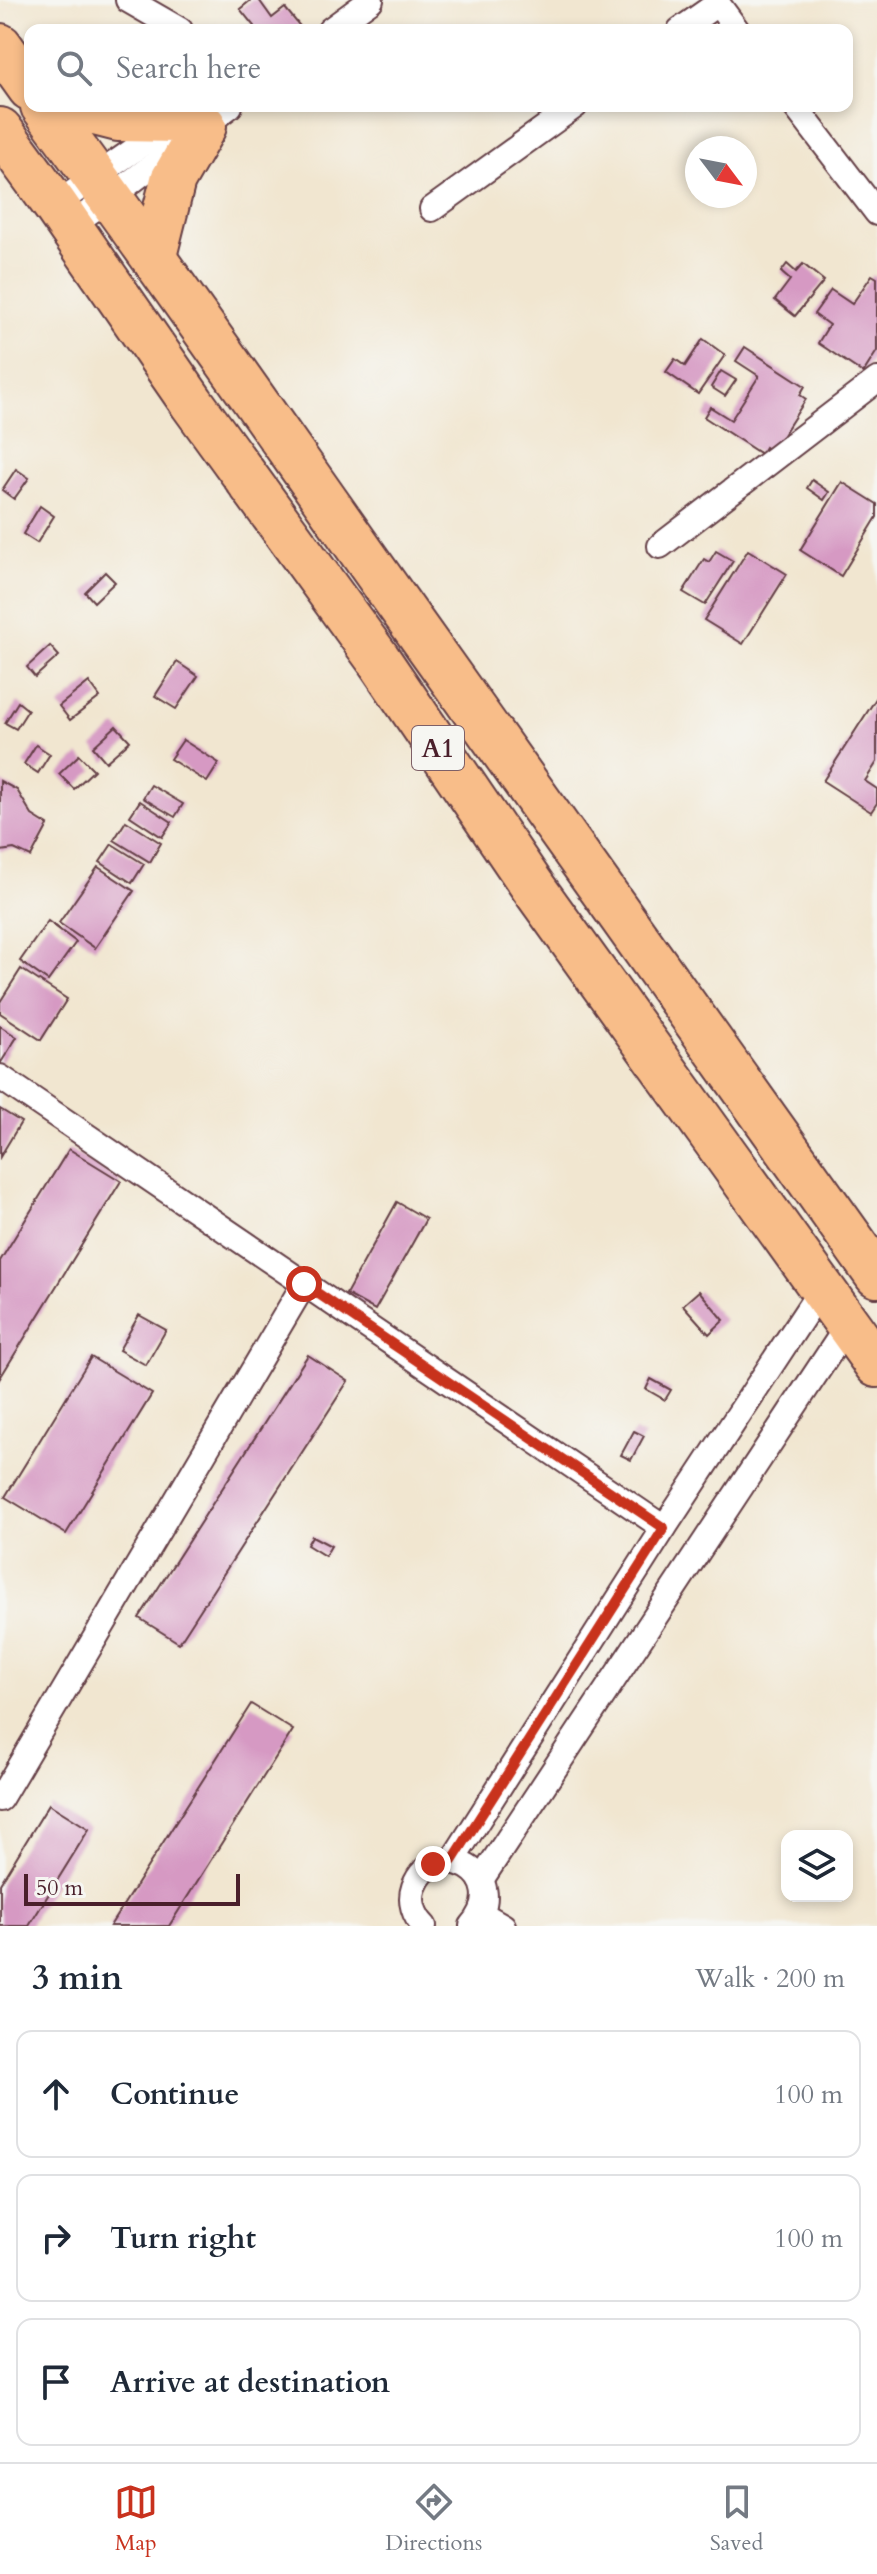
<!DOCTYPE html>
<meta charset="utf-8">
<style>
:root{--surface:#fff;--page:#f6f6f7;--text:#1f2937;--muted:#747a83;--line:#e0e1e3;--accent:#c8321e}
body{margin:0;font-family:Cardo,serif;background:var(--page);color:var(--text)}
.controls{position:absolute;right:24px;bottom:24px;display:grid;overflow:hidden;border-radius:16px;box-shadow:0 4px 12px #0003}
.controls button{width:72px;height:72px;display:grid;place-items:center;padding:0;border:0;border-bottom:2px solid var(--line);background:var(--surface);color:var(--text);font:40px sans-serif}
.compass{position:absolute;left:685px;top:136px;width:72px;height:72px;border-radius:50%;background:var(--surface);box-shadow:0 4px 12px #0003;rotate:122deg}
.scale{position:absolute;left:24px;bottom:20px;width:216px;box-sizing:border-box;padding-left:8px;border:4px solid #4a1f2b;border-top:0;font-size:22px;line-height:28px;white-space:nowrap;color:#4a1f2b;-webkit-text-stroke:6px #f6f6f2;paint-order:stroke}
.stop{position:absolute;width:24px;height:24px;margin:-18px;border:6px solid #c8321e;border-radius:50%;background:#fff}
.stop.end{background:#c8321e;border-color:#fff;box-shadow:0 2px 8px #0008}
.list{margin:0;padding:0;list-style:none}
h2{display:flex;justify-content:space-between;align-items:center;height:104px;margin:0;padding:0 32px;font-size:34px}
h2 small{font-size:26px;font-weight:400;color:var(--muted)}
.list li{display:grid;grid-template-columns:52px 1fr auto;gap:24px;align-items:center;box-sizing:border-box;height:128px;margin:0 16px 16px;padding:0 16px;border:2px solid var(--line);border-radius:16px}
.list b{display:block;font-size:30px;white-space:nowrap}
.list em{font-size:26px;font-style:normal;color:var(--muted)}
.icon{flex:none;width:44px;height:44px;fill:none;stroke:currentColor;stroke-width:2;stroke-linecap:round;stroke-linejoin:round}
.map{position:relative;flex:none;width:877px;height:1926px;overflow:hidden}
.search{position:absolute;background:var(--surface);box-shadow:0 4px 12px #0003;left:24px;right:24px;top:24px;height:88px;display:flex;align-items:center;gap:20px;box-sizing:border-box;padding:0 28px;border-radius:16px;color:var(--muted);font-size:30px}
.sheet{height:536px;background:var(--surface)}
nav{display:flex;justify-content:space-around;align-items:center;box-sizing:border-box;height:112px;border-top:2px solid var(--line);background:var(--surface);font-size:22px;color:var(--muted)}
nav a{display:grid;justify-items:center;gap:4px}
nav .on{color:var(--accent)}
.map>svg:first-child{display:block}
.building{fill:#d699c3}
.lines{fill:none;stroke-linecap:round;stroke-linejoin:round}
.street-casing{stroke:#633d44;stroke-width:28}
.highway-casing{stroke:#633d44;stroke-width:48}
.street{stroke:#fff;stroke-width:24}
.highway{stroke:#f8bd89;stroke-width:44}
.route{stroke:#c8321e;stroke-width:10}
.labels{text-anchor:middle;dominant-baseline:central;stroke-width:7;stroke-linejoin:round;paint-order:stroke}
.shield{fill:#f6f6f2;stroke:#7e6067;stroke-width:2}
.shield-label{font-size:26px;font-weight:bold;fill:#4a1f2b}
</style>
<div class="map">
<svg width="877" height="1926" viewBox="0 0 877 1926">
<rect width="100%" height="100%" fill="#f6f6f2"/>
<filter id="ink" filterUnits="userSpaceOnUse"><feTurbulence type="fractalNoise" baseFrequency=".0125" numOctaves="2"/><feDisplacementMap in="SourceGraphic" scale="16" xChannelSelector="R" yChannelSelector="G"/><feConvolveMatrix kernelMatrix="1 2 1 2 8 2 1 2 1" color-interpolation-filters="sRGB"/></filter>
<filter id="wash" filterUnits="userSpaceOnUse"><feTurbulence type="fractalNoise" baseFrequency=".006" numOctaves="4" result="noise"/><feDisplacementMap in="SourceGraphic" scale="32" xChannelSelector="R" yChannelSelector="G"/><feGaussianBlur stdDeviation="1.8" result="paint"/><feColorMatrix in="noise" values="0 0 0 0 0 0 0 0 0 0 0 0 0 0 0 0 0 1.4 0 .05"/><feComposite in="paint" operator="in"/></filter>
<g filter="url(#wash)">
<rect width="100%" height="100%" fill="#f1e6d0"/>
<g id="blocks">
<!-- building -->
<g class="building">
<path d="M251 0H259L272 18 285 8 303 30H257L240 9Z"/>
<path d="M787 264 796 272 803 264 824 281 795 316 775 300 790 280 781 272Z"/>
<path d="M872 275 877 278V351L863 373 818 343 829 325 814 314 831 290 852 304Z"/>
<path d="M703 339 725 355 698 394 666 372 675 359 685 366Z"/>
<path d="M745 347 805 386 800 395 806 399 772 452 765 447 761 454 704 417 710 407 731 420 759 376 736 361Z"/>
<path d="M721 371 736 380 725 396 711 387Z"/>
<path d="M16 469 29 478 14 499 2 490Z"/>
<path d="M812 480 829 492 824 500 807 488Z"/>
<path d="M842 482 877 504V517L841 576 800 550Z"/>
<path d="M40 506 54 516 37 543 23 534Z"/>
<path d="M748 550 787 574 743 644 704 620Z"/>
<path d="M716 551 733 561 705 605 683 592 704 559 709 562Z"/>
<path d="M105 572 115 582 94 602 85 592Z"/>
<path d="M50 646 59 656 35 677 27 667Z"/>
<path d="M177 662 198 676 176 709 155 696Z"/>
<path d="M89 682 100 697 70 720 59 706Z"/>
<path d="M877 697V762L865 781 877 789V803L871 812 823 781Z"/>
<path d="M18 702 28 710 16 729 5 723Z"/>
<path d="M116 726 130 741 106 762 93 747Z"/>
<path d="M183 740 219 763 207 782 170 759Z"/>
<path d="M36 745 50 754 38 773 24 764Z"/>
<path d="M79 755 94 770 74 789 59 774Z"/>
<path d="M0 781 17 790 32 815 48 825 31 857 14 849 0 851Z"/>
<path d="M151 785 183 804 175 817 143 798Z"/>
<path d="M140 801 172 822 162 837 130 816Z"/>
<path d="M126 821 161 843 150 862 114 840Z"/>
<path d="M112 844 144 864 132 883 100 862Z"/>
<path d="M98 867 134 891 95 948 59 923Z"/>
<path d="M48 921 76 942 48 981 20 961Z"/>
<path d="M21 969 67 999 41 1040 0 1013V1002Z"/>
<path d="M0 1026 17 1037 0 1064Z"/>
<path d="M0 1109 21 1122 0 1157Z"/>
<path d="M69 1149 121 1181 0 1378V1261Z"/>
<path d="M397 1202 426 1219 375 1310 346 1294Z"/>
<path d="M699 1291 724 1320 709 1334 683 1305Z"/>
<path d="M139 1315 166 1330 146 1365 119 1350Z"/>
<path d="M308 1355 348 1381 179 1643 139 1618Z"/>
<path d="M91 1357 152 1394 66 1534 5 1497Z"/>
<path d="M651 1379 671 1390 665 1400 646 1389Z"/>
<path d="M634 1431 644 1436 631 1460 621 1455Z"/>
<path d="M312 1536 331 1546 325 1556 307 1545Z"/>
<path d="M251 1704 293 1730 169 1926H110Z"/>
<path d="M49 1804 89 1829 29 1926H0V1884Z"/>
</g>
</g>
</g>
<g filter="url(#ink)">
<use href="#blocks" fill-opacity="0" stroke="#633d44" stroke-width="2"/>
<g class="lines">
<!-- street casing -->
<g class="street-casing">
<g id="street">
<path d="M128 0 180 30"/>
<path d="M715 0 737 30"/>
<path d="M330 30 371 0"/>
<path d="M680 30 717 4"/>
<path d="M795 106 877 213"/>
<path d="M55 205 171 124"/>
<path d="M432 209 575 106"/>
<path d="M69 226 110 198 230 106"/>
<path d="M660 546 877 380"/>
<path d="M0 1077 664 1528"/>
<path d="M0 1799 304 1284"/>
<path d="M452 1861 664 1528 822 1288"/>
<path d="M481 1880 848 1325"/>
<path d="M482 1914 503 1926"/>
<path d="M424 1926C414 1916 409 1901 414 1887 435 1832 516 1875 472 1926"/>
</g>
</g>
<!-- highway casing -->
<g class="highway-casing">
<g id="highway">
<path d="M0 46 30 88"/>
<path d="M43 106C165 270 281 439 399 605 558 829 718 1051 877 1275"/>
<path d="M67 106 118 119 177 120"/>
<path d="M0 130 55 205 192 403 378 659 533 887 877 1365"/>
<path d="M154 256 173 180 204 126"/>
</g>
</g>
<!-- street -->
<use href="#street" class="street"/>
<!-- highway -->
<use href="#highway" class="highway"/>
</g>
</g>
<g class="lines" filter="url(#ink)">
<!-- route -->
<path class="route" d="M304 1284 664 1528 452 1861 433 1864"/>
</g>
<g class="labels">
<!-- shield labels -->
<rect class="shield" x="412" y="726" width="52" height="44" rx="6"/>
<g class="shield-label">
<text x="438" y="748">A1</text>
</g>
</g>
</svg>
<div class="controls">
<button><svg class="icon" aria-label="layers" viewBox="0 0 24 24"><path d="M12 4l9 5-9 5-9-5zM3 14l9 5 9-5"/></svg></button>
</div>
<svg class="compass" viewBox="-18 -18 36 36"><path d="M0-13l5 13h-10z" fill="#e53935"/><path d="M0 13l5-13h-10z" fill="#747a83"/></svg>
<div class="scale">50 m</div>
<div class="stop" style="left:304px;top:1284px"></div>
<div class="stop end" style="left:433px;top:1864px"></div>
<div class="search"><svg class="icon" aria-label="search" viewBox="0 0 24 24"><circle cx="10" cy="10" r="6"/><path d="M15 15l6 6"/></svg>Search here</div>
</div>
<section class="sheet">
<h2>3 min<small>Walk · 200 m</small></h2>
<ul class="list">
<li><svg class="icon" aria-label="ahead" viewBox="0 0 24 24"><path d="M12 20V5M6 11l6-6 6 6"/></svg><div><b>Continue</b></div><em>100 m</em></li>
<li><svg class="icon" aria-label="right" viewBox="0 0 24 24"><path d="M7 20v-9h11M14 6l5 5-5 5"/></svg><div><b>Turn right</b></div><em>100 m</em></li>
<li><svg class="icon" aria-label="arrive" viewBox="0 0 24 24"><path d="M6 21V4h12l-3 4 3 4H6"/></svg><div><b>Arrive at destination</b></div></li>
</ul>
</section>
<nav>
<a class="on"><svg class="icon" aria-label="map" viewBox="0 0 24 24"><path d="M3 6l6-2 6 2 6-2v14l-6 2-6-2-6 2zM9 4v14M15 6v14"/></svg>Map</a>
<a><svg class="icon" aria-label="directions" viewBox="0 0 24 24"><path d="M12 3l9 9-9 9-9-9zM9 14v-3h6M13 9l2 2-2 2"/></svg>Directions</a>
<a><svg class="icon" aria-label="saved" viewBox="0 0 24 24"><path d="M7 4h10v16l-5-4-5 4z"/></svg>Saved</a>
</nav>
